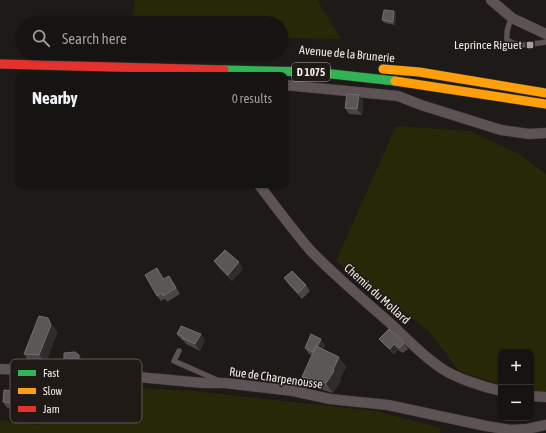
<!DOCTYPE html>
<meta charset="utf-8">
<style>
:root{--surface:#161412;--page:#1f1d1b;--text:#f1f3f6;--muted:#9e9e9f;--line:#353332}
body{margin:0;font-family:"Asap Condensed",sans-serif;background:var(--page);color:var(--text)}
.controls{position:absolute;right:12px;bottom:12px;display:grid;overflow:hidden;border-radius:8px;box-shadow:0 1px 3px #0004}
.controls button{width:36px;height:36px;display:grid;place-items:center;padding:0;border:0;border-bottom:1px solid var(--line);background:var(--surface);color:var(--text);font:20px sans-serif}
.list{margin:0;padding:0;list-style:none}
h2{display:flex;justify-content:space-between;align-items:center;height:52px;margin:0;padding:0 16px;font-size:17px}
h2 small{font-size:13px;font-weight:400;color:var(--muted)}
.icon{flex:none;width:22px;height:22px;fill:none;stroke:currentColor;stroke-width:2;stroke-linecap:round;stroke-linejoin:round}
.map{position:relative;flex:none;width:546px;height:433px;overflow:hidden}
.search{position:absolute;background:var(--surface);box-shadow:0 1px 3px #0004;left:16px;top:16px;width:272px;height:44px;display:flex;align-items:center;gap:10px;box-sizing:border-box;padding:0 14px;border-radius:22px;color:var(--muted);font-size:15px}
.panel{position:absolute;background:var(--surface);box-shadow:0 1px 3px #0004;left:16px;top:72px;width:272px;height:116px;border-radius:8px}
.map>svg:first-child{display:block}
.green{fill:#272807}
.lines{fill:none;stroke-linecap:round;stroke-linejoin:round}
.lane-casing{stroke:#3a3736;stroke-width:6}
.street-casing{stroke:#3a3736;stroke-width:11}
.fast-casing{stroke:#3a3736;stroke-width:10}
.slow-casing{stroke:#3a3736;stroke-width:10}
.jam-casing{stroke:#3a3736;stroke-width:10}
.lane{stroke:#5d5254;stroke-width:5}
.street{stroke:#5d5254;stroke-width:10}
.fast{stroke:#30b455;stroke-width:9}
.slow{stroke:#ff9f0a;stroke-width:9}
.jam{stroke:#e5322d;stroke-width:9}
.wall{fill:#484544}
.shaded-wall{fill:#2f2c2b}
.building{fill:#5a5756;stroke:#716e6d}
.poi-dot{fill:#a6a2a0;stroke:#1f1a16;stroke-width:1.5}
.labels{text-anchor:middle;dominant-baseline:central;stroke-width:3;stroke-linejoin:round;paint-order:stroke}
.shield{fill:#1f1a16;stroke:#b1adaa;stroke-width:1}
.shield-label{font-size:11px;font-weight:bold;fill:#efece9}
.poi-label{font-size:12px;fill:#efece9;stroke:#1f1a16;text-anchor:end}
.street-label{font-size:12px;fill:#efece9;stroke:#1f1a16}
.key{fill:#1f1a16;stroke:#5d5955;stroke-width:1}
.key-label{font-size:11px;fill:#efece9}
</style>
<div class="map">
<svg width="546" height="433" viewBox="0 0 546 433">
<rect width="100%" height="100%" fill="#1d1a18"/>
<!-- green -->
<g class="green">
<path d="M135 0H317L341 39 281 38V23H132Z"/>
<path d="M396 126 470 131 519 154 546 174V392L531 390V352H501V385L459 371 429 331 336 261Z"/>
<path d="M45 383 193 391 376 411 441 428 440 433H0V420L38 425Z"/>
</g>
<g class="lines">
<!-- lane casing -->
<g class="lane-casing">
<g id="lane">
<path d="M512 18C508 25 506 31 507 40 519 48 532 44 546 42"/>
<path d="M179 351 174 361 217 380"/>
</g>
</g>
<!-- street casing -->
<g class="street-casing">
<g id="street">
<path d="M491 0 512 18 546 34"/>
<path d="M285 85 398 96 421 105 501 130 529 134 546 133"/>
<path d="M259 185C276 207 292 229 310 250 335 276 364 300 391 324 407 339 423 356 441 368 455 378 484 387 501 391"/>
<path d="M0 369 84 372 203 383H224L242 385 293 391 330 399 388 405 486 426 511 430 527 429 546 425"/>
<path d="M531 396 546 397"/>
</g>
</g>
<!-- fast casing -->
<g class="fast-casing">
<path id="fast" d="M224 70 314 72 395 81"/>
</g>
<!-- slow casing -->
<g class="slow-casing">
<g id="slow">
<path d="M383 69 419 72 546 93"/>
<path d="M395 81 546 104"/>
</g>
</g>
<!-- jam casing -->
<g class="jam-casing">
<path id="jam" d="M0 64 224 70"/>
</g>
<!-- lane -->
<use href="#lane" class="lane"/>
<!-- street -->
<use href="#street" class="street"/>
<!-- fast -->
<use href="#fast" class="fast"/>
<!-- slow -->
<use href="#slow" class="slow"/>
<!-- jam -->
<use href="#jam" class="jam"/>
</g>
<!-- wall -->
<g class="wall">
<path d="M394 11 396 14 395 25 385 23 382 20Z"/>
<path d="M359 95 363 101 362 115 349 114 345 108Z"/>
<path d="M214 261 243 269 232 281 219 268Z"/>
<path d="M161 274 164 279 173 282 180 294 167 302 165 299 161 301 157 296Z"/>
<path d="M284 278 306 285 310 291 302 299 289 285Z"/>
<path d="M54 327 57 333 45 364 30 363 24 354Z"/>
<path d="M177 334 205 340 200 351 186 344 184 341 182 340Z"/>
<path d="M379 339 404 343 408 349 403 353 398 350 394 354 383 344Z"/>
<path d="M325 345 323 350 346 367 340 379 341 380 333 393 308 386 302 377 312 355 309 354 305 348Z"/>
<path d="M75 352 83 361 84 365H68L64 359Z"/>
<path d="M27 397 25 411 7 408 3 402Z"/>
</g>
<!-- shaded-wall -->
<g class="shaded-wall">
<path d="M394 11 396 14 395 25 393 22Z"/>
<path d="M359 95 363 101 362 115 357 109Z"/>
<path d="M239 262 243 269 232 281 228 275Z"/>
<path d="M48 318 57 333 45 364 39 355Z"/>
<path d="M201 334 205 340 200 351 195 344Z"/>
<path d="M321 339 325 345 319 359 314 353Z"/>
<path d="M394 344 398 350 394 354 390 349Z"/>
<path d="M79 355 83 361 84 365 79 359Z"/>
<path d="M339 357 346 367 340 379 341 380 333 393 326 383Z"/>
<path d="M22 391 27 397 25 411 21 404Z"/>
</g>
<!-- building -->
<g class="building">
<path d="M384 10 394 11 393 22 382 20Z"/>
<path d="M347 94 359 95 357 109 345 108Z"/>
<path d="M225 250 239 262 228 275 214 261Z"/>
<path d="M157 268 163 279 169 276 176 288 163 296 162 293 157 296 145 275Z"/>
<path d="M292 271 306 285 298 293 284 278Z"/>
<path d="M39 316 48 318 51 325 39 355 24 354Z"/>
<path d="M181 326 201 334 195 344 182 338 183 337 177 334Z"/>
<path d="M389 329 404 343 399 348 394 344 390 349 379 339Z"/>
<path d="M311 334 321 339 317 347 316 346 313 352 305 348Z"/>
<path d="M316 346 339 357 333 370 334 371 326 383 302 377Z"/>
<path d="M75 352 79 355V359H64V353Z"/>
<path d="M4 390 15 391V390L22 391 21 404 3 402Z"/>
</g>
<!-- markers -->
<rect class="poi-dot" x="526" y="41" width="8" height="8" rx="2"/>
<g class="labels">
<!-- shield labels -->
<rect class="shield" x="292" y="63" width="38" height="18" rx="3"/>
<g class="shield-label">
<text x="311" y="72">D 1075</text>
</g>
<!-- poi labels -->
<g class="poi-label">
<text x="522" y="45">Leprince Riguet</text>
</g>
<!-- street labels -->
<g class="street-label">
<text transform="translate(347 54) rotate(5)">Avenue de la Brunerie</text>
<text transform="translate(377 294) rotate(42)">Chemin du Mollard</text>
<text transform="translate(276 378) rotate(8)">Rue de Charpenousse</text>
</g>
</g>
<!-- legend -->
<rect x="10" y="359" width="132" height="64" rx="6" class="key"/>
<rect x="18" y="370" width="18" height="6" fill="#30b455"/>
<rect x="18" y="388" width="18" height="6" fill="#ff9f0a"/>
<rect x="18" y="406" width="18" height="6" fill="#e5322d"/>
<g class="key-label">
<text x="43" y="377">Fast</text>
<text x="43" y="395">Slow</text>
<text x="43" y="413">Jam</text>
</g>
</svg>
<div class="controls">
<button>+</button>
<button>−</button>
</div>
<div class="search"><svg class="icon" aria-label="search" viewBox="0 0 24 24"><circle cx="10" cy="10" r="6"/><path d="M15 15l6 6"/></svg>Search here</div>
<section class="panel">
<h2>Nearby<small>0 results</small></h2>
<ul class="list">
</ul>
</section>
</div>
